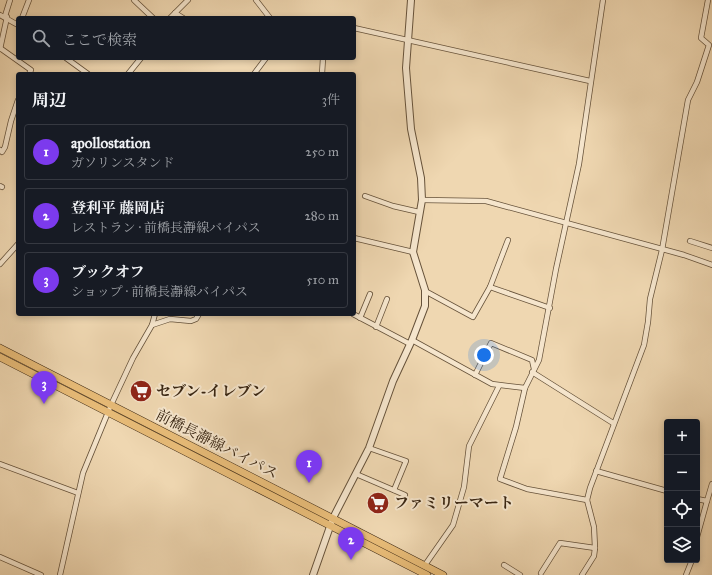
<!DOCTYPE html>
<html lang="ja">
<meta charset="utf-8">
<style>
:root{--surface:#171b24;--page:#242831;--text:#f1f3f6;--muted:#9ea1a6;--line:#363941;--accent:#7c3aed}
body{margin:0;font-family:"IM FELL Great Primer","Noto Serif JP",serif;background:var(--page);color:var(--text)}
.controls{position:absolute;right:12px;bottom:12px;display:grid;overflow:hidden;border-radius:4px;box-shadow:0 2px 6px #0003}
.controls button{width:36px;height:36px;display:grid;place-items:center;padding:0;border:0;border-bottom:1px solid var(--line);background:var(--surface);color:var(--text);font:20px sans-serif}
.you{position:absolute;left:484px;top:355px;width:14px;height:14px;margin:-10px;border:3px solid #fff;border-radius:50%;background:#1a73e8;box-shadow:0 0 0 6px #1a73e833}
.badge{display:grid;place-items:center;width:26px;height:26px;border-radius:50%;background:var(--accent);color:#fff;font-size:13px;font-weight:700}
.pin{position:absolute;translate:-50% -33px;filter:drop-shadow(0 1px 2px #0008)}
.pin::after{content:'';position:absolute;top:21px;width:14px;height:12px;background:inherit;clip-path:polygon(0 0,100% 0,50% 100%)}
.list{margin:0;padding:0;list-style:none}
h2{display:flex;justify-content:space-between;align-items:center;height:52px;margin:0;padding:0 16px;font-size:17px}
h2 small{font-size:13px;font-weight:400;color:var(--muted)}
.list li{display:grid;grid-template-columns:26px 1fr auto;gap:12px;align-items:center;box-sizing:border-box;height:56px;margin:0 8px 8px;padding:0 8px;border:1px solid var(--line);border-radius:4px}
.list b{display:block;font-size:15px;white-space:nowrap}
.list p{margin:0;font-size:13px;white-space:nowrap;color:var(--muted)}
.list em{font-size:13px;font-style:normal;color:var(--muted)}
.icon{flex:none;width:22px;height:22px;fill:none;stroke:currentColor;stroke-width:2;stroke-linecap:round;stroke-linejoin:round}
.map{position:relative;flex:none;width:712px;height:575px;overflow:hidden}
.search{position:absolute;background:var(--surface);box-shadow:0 2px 6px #0003;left:16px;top:16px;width:340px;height:44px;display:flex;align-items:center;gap:10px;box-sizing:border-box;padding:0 14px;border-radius:4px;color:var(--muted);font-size:15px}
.panel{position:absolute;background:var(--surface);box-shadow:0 2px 6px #0003;left:16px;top:72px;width:340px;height:244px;border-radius:4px}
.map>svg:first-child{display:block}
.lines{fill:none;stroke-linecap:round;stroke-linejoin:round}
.minor-casing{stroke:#66523a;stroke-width:6}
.tertiary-casing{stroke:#66523a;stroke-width:8}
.primary-casing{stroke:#382512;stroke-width:8}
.minor{stroke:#f5e5cc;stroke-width:4.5}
.tertiary{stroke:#f5e5cc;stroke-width:6}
.primary{stroke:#e8bc78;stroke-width:7}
.labels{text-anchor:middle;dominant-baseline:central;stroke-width:4;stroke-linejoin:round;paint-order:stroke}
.poi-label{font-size:15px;font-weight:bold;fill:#382512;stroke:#f5e5cc;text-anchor:start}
.street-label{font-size:15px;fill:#382512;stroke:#f5e5cc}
</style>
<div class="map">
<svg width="712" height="575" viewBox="0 0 712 575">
<rect width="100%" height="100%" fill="#efd7b1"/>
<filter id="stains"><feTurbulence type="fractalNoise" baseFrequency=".005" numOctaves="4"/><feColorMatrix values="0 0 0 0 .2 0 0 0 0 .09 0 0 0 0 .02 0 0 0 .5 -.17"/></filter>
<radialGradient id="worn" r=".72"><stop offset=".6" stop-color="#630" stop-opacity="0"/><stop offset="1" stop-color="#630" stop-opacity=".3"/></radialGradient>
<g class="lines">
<!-- minor casing -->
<g class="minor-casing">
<g id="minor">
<path d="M134 0 153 18"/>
<path d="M256 0 270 18"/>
<path d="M175 13 183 18"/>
<path d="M0 15 18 25"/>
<path d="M5 16 10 0"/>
<path d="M22 18 29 0"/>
<path d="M170 18 188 0"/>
<path d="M354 28 590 81"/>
<path d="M0 48 31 70 29 74"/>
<path d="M0 49 7 17"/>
<path d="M66 58 88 74"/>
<path d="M128 74 141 58"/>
<path d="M254 74 266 58"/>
<path d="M322 74 323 58"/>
<path d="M0 150 2 152 5 147 11 121 18 100"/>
<path d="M0 186 2 187"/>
<path d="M365 196 393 206 419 212"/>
<path d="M422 200 486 201 684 255 712 265"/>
<path d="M354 238 413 252"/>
<path d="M690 241 712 248"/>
<path d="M0 264 18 244"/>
<path d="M490 287 508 240"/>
<path d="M425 291 473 317 490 287 550 308"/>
<path d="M353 314 410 344"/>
<path d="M360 318 370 294"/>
<path d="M152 325 170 319 191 321 196 319 199 314"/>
<path d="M376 327 387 299"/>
<path d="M412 340 492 384 525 388 539 360 556 269 579 164 603 0"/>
<path d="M532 372 613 423"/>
<path d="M475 375 491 343 532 360 534 369"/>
<path d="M525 388 516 427 500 479 527 489 587 500"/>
<path d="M369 448 406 461 394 490"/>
<path d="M0 464 78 493"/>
<path d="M596 471 667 491"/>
<path d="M356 474 405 495"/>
<path d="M697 499 707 501 712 484"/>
<path d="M697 537 707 501"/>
<path d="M0 557 41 575"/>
<path d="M425 565 453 525 464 487 469 446 499 386"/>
<path d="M504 565 520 575"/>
<path d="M541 573 560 543 595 548"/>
<path d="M60 575 83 473 111 405 133 358 152 325 155 314"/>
<path d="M582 575 594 556 595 548 594 527 587 500 590 488 644 345 648 322 650 299 662 250 688 100 697 82 709 45 701 38 708 0"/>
<path d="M686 575 692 560"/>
</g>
</g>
<!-- tertiary casing -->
<g class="tertiary-casing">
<path id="tertiary" d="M313 575 333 518 369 448 393 381 412 340 425 306V290L413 252 422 200 421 178 411 129 406 68 411 0"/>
</g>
<!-- primary casing -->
<g class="primary-casing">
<g id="primary">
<path d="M0 348 443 575"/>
<path d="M0 357 427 575"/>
</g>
</g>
<!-- minor -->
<use href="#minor" class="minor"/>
<!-- tertiary -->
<use href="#tertiary" class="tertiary"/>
<!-- primary -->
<use href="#primary" class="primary"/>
</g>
<!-- icons -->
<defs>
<g id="supermarket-disc" transform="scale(1.15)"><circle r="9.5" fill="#8f2418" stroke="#f5e5cc"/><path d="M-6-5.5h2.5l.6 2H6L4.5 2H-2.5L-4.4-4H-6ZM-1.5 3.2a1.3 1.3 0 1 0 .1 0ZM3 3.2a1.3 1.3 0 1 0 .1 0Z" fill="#fff"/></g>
</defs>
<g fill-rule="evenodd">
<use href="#supermarket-disc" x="141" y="391"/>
<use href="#supermarket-disc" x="378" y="503"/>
</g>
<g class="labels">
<!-- poi labels -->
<g class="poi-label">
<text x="156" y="391">セブン-イレブン</text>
<text x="394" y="503">ファミリーマート</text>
</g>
<!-- street labels -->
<g class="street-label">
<text transform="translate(217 444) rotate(27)">前橋長瀞線バイパス</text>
</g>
</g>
<rect width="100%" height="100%" filter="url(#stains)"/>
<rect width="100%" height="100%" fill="url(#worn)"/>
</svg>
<div class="controls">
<button>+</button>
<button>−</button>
<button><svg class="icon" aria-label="locate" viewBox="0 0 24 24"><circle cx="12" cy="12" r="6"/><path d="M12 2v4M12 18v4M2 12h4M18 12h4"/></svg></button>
<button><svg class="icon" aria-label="layers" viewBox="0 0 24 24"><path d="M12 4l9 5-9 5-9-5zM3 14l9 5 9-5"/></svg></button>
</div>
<div class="you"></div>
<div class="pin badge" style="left:309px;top:483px">1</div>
<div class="pin badge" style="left:351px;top:560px">2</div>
<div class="pin badge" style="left:44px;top:404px">3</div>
<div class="search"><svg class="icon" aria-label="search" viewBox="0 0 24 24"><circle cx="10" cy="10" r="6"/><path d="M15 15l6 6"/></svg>ここで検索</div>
<section class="panel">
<h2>周辺<small>3件</small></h2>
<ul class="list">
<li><span class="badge">1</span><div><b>apollostation</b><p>ガソリンスタンド</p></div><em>250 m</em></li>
<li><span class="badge">2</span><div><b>登利平 藤岡店</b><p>レストラン · 前橋長瀞線バイパス</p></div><em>280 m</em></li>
<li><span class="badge">3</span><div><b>ブックオフ</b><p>ショップ · 前橋長瀞線バイパス</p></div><em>510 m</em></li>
</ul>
</section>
</div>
